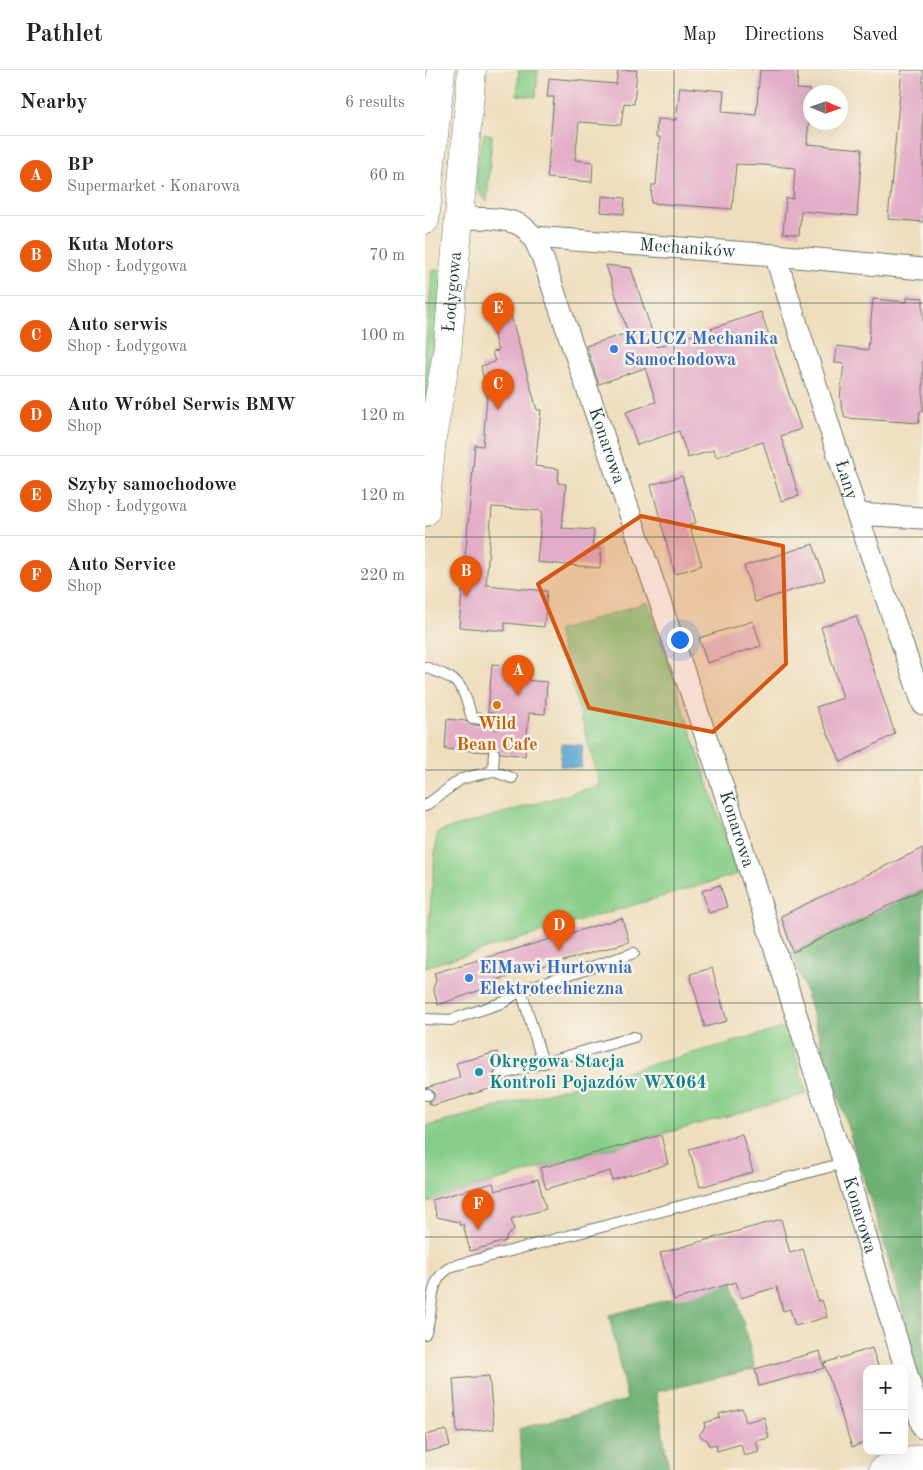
<!DOCTYPE html>
<meta charset="utf-8">
<style>
:root{--surface:#fff;--page:#f2f2f2;--text:#202124;--muted:#757577;--line:#e0e0e0;--accent:#ea580c}
body{margin:0;font-family:"Old Standard TT",serif;background:var(--page);color:var(--text)}
.controls{position:absolute;right:15px;bottom:15px;display:grid;overflow:hidden;border-radius:10px;box-shadow:0 5px 20px #0002}
.controls button{width:45px;height:45px;display:grid;place-items:center;padding:0;border:0;border-bottom:1px solid var(--line);background:var(--surface);color:var(--text);font:25px sans-serif}
.compass{position:absolute;left:378px;top:15px;width:45px;height:45px;border-radius:50%;background:var(--surface);box-shadow:0 5px 20px #0002;rotate:92deg}
.you{position:absolute;left:254px;top:569px;width:18px;height:18px;margin:-12px;border:4px solid #fff;border-radius:50%;background:#1a73e8;box-shadow:0 0 0 8px #1a73e833}
.badge{display:grid;place-items:center;width:32px;height:32px;border-radius:50%;background:var(--accent);color:#fff;font-size:16px;font-weight:700}
.pin{position:absolute;translate:-50% -41px;filter:drop-shadow(0 1px 2px #0008)}
.pin::after{content:'';position:absolute;top:26px;width:18px;height:15px;background:inherit;clip-path:polygon(0 0,100% 0,50% 100%)}
.list{margin:0;padding:0;list-style:none}
h2{display:flex;justify-content:space-between;align-items:center;height:65px;margin:0;padding:0 20px;font-size:21px}
h2 small{font-size:16px;font-weight:400;color:var(--muted)}
.list li{display:grid;grid-template-columns:32px 1fr auto;gap:15px;align-items:center;box-sizing:border-box;height:80px;padding:0 20px;border-top:1px solid var(--line)}
.list b{display:block;font-size:19px;white-space:nowrap}
.list p{margin:0;font-size:16px;white-space:nowrap;color:var(--muted)}
.list em{font-size:16px;font-style:normal;color:var(--muted)}
.map{position:relative;flex:none;width:498px;height:1400px;overflow:hidden}
header{display:flex;align-items:center;gap:30px;box-sizing:border-box;height:70px;padding:0 25px;background:var(--surface);border-bottom:1px solid var(--line)}
header strong{font-size:24px}
nav{display:flex;gap:28px;margin-inline-start:auto;font-size:18px}
main{display:flex}
aside{flex:1;background:var(--surface)}
.map>svg:first-child{display:block}
.green{fill:#87cd88;stroke:#53855e}
.forest{fill:#6db074;stroke:#467654}
.water{fill:#59a4d1;stroke:#3c7082}
.building{fill:#e3adc8}
.lines{fill:none;stroke-linecap:round;stroke-linejoin:round}
.lane-casing{stroke:#687564;stroke-width:12}
.street-casing{stroke:#687564;stroke-width:23}
.secondary-casing{stroke:#687564;stroke-width:29}
.lane{stroke:#fff;stroke-width:10}
.street{stroke:#fff;stroke-width:21}
.secondary{stroke:#fff;stroke-width:28}
.marked{fill:#d45610;fill-opacity:0.2;stroke:#d45610;stroke-width:4;stroke-linejoin:round}
.grid{fill:none;stroke:#1f3d34;stroke-width:1;stroke-opacity:0.55}
.shop-dot{fill:#3f7fe0;stroke:#f7f3e8;stroke-width:2}
.food-dot{fill:#e8710a;stroke:#f7f3e8;stroke-width:2}
.culture-dot{fill:#0f9aa8;stroke:#f7f3e8;stroke-width:2}
.labels{text-anchor:middle;dominant-baseline:central;stroke-width:5;stroke-linejoin:round;paint-order:stroke}
.street-label{font-size:18px;fill:#1f3d34;stroke:#f7f3e8}
.shop-label{font-size:18px;font-weight:bold;fill:#366cbe;stroke:#f7f3e8;text-anchor:start}
.food-label{font-size:18px;font-weight:bold;fill:#c56008;stroke:#f7f3e8}
.culture-label{font-size:18px;font-weight:bold;fill:#0d838f;stroke:#f7f3e8;text-anchor:start}
</style>
<header>
<strong>Pathlet</strong>
<nav><a>Map</a><a>Directions</a><a>Saved</a></nav>
</header>
<main>
<aside>
<h2>Nearby<small>6 results</small></h2>
<ul class="list">
<li><span class="badge">A</span><div><b>BP</b><p>Supermarket · Konarowa</p></div><em>60 m</em></li>
<li><span class="badge">B</span><div><b>Kuta Motors</b><p>Shop · Łodygowa</p></div><em>70 m</em></li>
<li><span class="badge">C</span><div><b>Auto serwis</b><p>Shop · Łodygowa</p></div><em>100 m</em></li>
<li><span class="badge">D</span><div><b>Auto Wróbel Serwis BMW</b><p>Shop</p></div><em>120 m</em></li>
<li><span class="badge">E</span><div><b>Szyby samochodowe</b><p>Shop · Łodygowa</p></div><em>120 m</em></li>
<li><span class="badge">F</span><div><b>Auto Service</b><p>Shop</p></div><em>220 m</em></li>
</ul>
</aside>
<div class="map">
<svg width="498" height="1400" viewBox="0 0 498 1400">
<rect width="100%" height="100%" fill="#f7f3e8"/>
<filter id="ink" filterUnits="userSpaceOnUse"><feTurbulence type="fractalNoise" baseFrequency=".02" numOctaves="2"/><feDisplacementMap in="SourceGraphic" scale="10" xChannelSelector="R" yChannelSelector="G"/><feConvolveMatrix kernelMatrix="1 2 1 2 8 2 1 2 1" color-interpolation-filters="sRGB"/></filter>
<filter id="wash" filterUnits="userSpaceOnUse"><feTurbulence type="fractalNoise" baseFrequency=".0096" numOctaves="4" result="noise"/><feDisplacementMap in="SourceGraphic" scale="20" xChannelSelector="R" yChannelSelector="G"/><feGaussianBlur stdDeviation="1.12" result="paint"/><feColorMatrix in="noise" values="0 0 0 0 0 0 0 0 0 0 0 0 0 0 0 0 0 1.4 0 .05"/><feComposite in="paint" operator="in"/></filter>
<g filter="url(#wash)">
<rect width="100%" height="100%" fill="#efdebe"/>
<!-- green -->
<g class="green">
<path d="M94 0H113L111 27 92 25Z"/>
<path d="M59 63 67 65 62 132C41 116 55 84 59 63Z"/>
<path d="M7 200H19L0 355V284Z"/>
<path d="M223 532 313 804 0 897 12 762 175 715 132 561Z"/>
<path d="M362 957 382 1024 115 1098 0 1133V1057Z"/>
</g>
<!-- forest -->
<g class="forest">
<path d="M498 819V1324L471 1213 368 882Z"/>
<path d="M308 1213 330 1299 231 1322 244 1400H97L94 1359 202 1330 184 1245Z"/>
</g>
<!-- water -->
<path class="water" d="M137 674 158 675 156 698 135 696Z"/>
<g id="blocks">
<!-- building -->
<g class="building">
<path d="M193 0H212L209 34 199 33 196 55 154 52 150 90 168 92 167 112 122 108 129 27H122L124 8 191 14Z"/>
<path d="M335 0H373L372 19 386 20 382 74 437 79 432 146 376 141 374 165 358 163 361 128 368 129 370 98 337 95 311 94 307 139 226 133 227 115H231L235 67H231L232 49 251 50 255 17 299 21 297 42 331 45Z"/>
<path d="M477 0H498V152L463 149Z"/>
<path d="M177 126 200 128 199 144 176 142Z"/>
<path d="M181 195 206 198 232 277 336 242 376 359 356 366 374 426 356 431 338 372 291 387 289 380 263 388 254 361 212 375 201 342 231 332 220 298 174 314 161 276 203 263Z"/>
<path d="M482 227 498 228V342L495 341 494 353 420 348 415 328 419 294 410 293 412 276 443 280 448 229 482 232Z"/>
<path d="M85 242 112 340H116L110 396 134 399 133 413 141 414 137 458 169 460 167 478 176 479 175 498 112 492 117 441 67 437 61 515 122 521 119 557 80 553V561L34 557 50 375 58 376 62 327 56 296 70 292 67 282 73 281 64 247Z"/>
<path d="M257 406 271 453 264 455 277 495 250 504 226 415Z"/>
<path d="M388 474 400 510 330 532 319 496Z"/>
<path d="M431 546 470 664 416 692 391 637 418 628 396 557Z"/>
<path d="M328 551 336 576 282 593 274 568Z"/>
<path d="M67 594 102 597 100 610 122 612 120 644 104 643 100 686 76 683 70 676 66 677 62 682 20 679 22 649 41 651 46 655 66 656 72 660 78 656 79 650 76 645 63 642Z"/>
<path d="M498 778V819L368 882 356 846Z"/>
<path d="M295 815 302 837 284 843 277 821Z"/>
<path d="M197 848 204 872 65 912 67 916 13 935 8 918 11 911 9 903Z"/>
<path d="M287 898 302 951 280 957 265 904Z"/>
<path d="M72 982 76 997 70 1001 68 1006 71 1010 77 1012 78 1015 6 1036 4 1032 9 1028V1022L1 1018 35 1008 31 993Z"/>
<path d="M317 1064 328 1102 275 1117 264 1079Z"/>
<path d="M236 1065 243 1094 187 1110 185 1101 121 1119 115 1098Z"/>
<path d="M113 1109 121 1139 86 1149 89 1160 81 1167V1171L45 1181 38 1154 35 1156 34 1152 12 1147 7 1130 68 1113 70 1121Z"/>
<path d="M356 1149 365 1183 378 1179 393 1231 397 1230 402 1247 370 1256 365 1239 358 1241 352 1217 316 1228 311 1212 249 1230 235 1183Z"/>
<path d="M447 1278 454 1299H442V1372L427 1377 399 1293Z"/>
<path d="M395 1281 399 1298 334 1316 330 1299Z"/>
<path d="M64 1306 69 1359 32 1363 28 1309Z"/>
<path d="M317 1338 321 1352 339 1347 344 1368 331 1371 334 1382 319 1386 316 1374 292 1381 291 1374 284 1376 283 1371 274 1365 280 1357 279 1353 295 1348 294 1344Z"/>
<path d="M21 1360 25 1376 0 1382V1365Z"/>
</g>
</g>
</g>
<g filter="url(#ink)">
<use href="#blocks" fill-opacity="0" stroke="#687564" stroke-width="1"/>
<g class="lines">
<!-- lane casing -->
<g class="lane-casing">
<g id="lane">
<path d="M0 597C36 611 36 611 47 648L72 650V653"/>
<path d="M68 701 87 708"/>
<path d="M0 736 36 709 68 701 69 683"/>
<path d="M96 920 118 993 209 967"/>
<path d="M0 949 26 950 79 932 96 920 209 883"/>
<path d="M75 1005 118 993"/>
<path d="M0 1025H3"/>
<path d="M0 1264C11 1240 0 1209 28 1196L419 1093"/>
</g>
</g>
<!-- street casing -->
<g class="street-casing">
<g id="street">
<path id="s1" d="M34 148C54 149 88 145 103 161 110 168 113 178 117 186L293 702 419 1093 498 1358"/>
<path id="s2" d="M108 167 350 185 498 199"/>
<path id="s3" d="M350 185 432 444 498 634"/>
<path d="M432 444 498 448"/>
</g>
</g>
<!-- secondary casing -->
<g class="secondary-casing">
<g id="secondary">
<path d="M0 150 16 0"/>
<path id="s4" d="M0 442 7 368 22 283 47 0"/>
<path d="M458 1400 498 1388"/>
</g>
</g>
<!-- lane -->
<use href="#lane" class="lane"/>
<!-- street -->
<use href="#street" class="street"/>
<!-- secondary -->
<use href="#secondary" class="secondary"/>
</g>
</g>
<!-- marked area -->
<path class="marked" d="M216 446 358 476 361 594 288 662 164 638 113 514Z"/>
<!-- grid -->
<path class="grid" d="M249 0V1400M0 233H498M0 467H498M0 700H498M0 933H498M0 1167H498"/>
<!-- markers -->
<g class="shop-dot">
<circle cx="189" cy="279" r="5"/>
<circle cx="44" cy="908" r="5"/>
</g>
<circle class="food-dot" cx="72" cy="635" r="5"/>
<circle class="culture-dot" cx="54" cy="1002" r="5"/>
<g class="labels">
<!-- street labels -->
<g class="street-label">
<text stroke="none"><textPath href="#s2" startOffset="155">Mechaników</textPath></text>
<text stroke="none"><textPath href="#s4" startOffset="222">Łodygowa</textPath></text>
<text stroke="none"><textPath href="#s1" startOffset="301">Konarowa</textPath></text>
<text stroke="none"><textPath href="#s3" startOffset="236">Łany</textPath></text>
<text stroke="none"><textPath href="#s1" startOffset="706">Konarowa</textPath></text>
<text stroke="none"><textPath href="#s1" startOffset="1111">Konarowa</textPath></text>
</g>
<!-- shop labels -->
<g class="shop-label">
<text x="199" y="269">KLUCZ Mechanika<tspan x="199" dy="21">Samochodowa</tspan></text>
<text x="54" y="898">ElMawi Hurtownia<tspan x="54" dy="21">Elektrotechniczna</tspan></text>
</g>
<!-- food labels -->
<g class="food-label">
<text x="72" y="654">Wild<tspan x="72" dy="21">Bean Cafe</tspan></text>
</g>
<!-- culture labels -->
<g class="culture-label">
<text x="64" y="992">Okręgowa Stacja<tspan x="64" dy="21">Kontroli Pojazdów WX064</tspan></text>
</g>
</g>
</svg>
<div class="controls">
<button>+</button>
<button>−</button>
</div>
<svg class="compass" viewBox="-18 -18 36 36"><path d="M0-13l5 13h-10z" fill="#e53935"/><path d="M0 13l5-13h-10z" fill="#757577"/></svg>
<div class="you"></div>
<div class="pin badge" style="left:93px;top:626px">A</div>
<div class="pin badge" style="left:41px;top:527px">B</div>
<div class="pin badge" style="left:73px;top:340px">C</div>
<div class="pin badge" style="left:134px;top:881px">D</div>
<div class="pin badge" style="left:73px;top:264px">E</div>
<div class="pin badge" style="left:53px;top:1160px">F</div>
</div>
</main>
